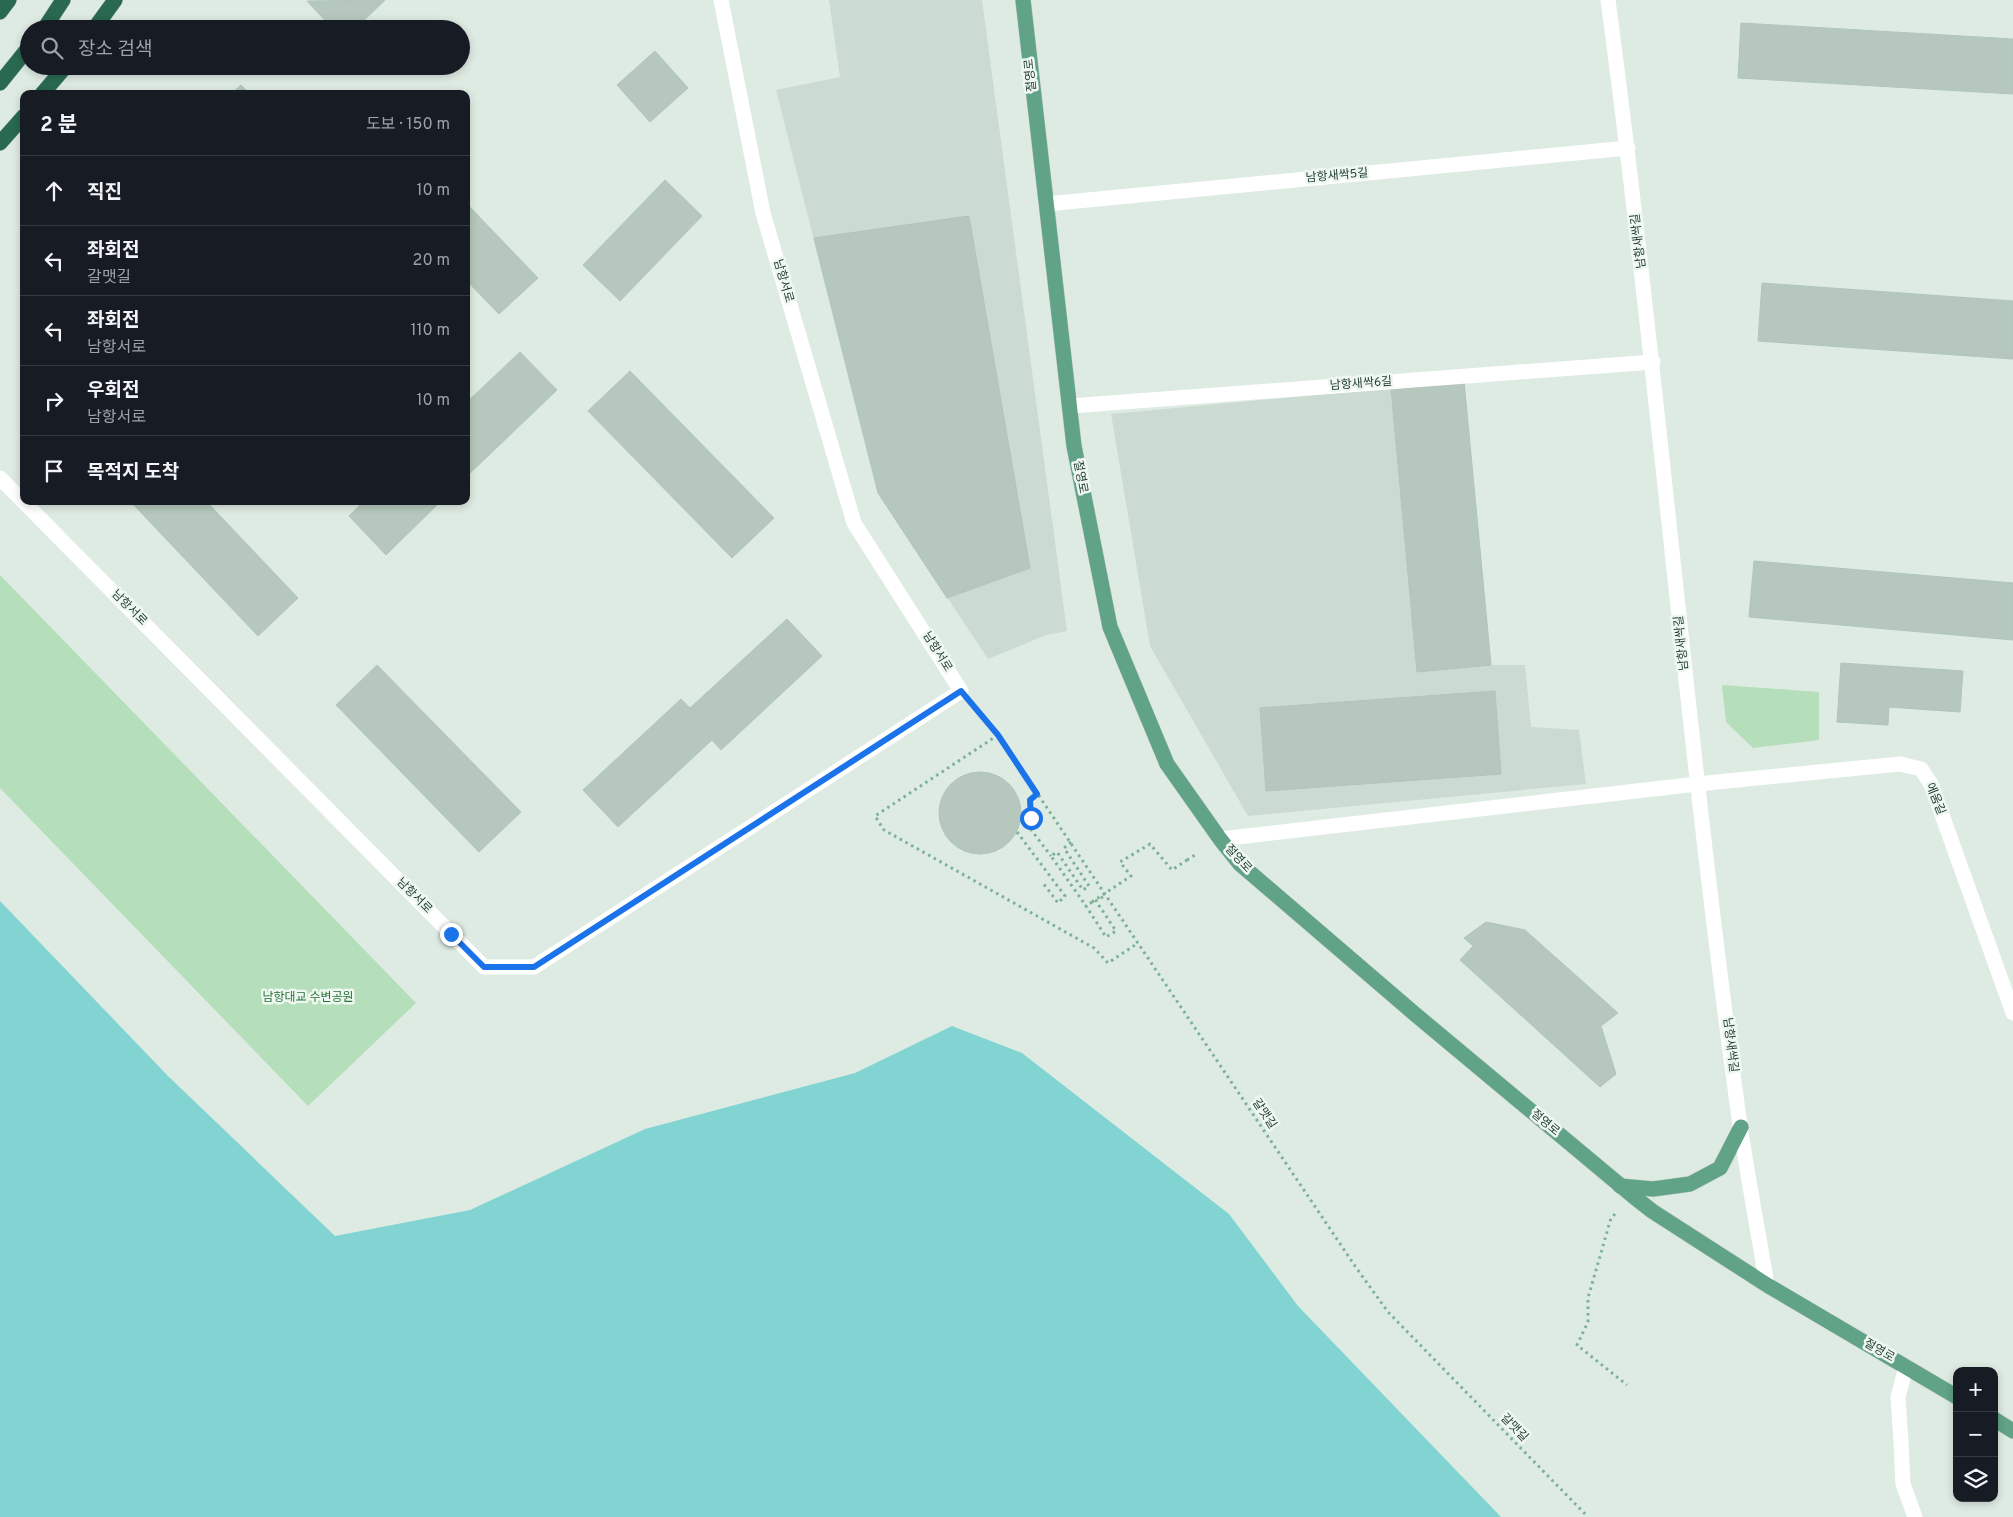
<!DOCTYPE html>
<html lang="ko">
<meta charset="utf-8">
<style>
:root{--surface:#171b24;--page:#20242c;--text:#f1f3f6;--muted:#9ea1a6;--line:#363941}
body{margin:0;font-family:Overpass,"Noto Sans KR",sans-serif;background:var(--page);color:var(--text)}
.controls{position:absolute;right:15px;bottom:15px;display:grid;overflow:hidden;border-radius:10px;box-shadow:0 2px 8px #0003}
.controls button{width:45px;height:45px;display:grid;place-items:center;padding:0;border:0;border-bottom:1px solid var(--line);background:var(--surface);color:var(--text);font:25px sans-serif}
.stop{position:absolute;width:15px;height:15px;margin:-11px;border:4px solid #1a73e8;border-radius:50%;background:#fff}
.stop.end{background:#1a73e8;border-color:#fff;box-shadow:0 1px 5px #0008}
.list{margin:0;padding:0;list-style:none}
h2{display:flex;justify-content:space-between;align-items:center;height:65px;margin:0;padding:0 20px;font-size:21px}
h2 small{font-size:16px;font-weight:400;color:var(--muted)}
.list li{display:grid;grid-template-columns:32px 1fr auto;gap:15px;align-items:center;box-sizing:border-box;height:70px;padding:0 20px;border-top:1px solid var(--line)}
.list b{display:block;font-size:19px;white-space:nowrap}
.list p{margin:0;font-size:16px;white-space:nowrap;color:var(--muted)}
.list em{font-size:16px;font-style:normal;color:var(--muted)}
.icon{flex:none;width:28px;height:28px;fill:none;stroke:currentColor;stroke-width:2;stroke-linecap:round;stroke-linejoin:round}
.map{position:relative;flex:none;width:2013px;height:1517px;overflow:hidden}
.search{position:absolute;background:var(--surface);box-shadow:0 2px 8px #0003;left:20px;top:20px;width:450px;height:55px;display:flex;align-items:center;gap:12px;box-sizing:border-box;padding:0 18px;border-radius:28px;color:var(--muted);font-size:19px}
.panel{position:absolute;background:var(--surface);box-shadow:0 2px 8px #0003;left:20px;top:90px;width:450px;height:415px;border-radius:10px}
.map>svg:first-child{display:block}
.built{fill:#ccdbd2}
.green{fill:#b5deba}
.water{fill:#82d4d3}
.building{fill:#b6c8be;stroke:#b0c5b9}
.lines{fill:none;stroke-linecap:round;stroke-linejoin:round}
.major-casing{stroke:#c0c8c5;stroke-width:16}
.highway-casing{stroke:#c0c8c5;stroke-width:16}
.path{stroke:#7db098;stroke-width:3;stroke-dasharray:2.5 4;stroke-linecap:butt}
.minor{stroke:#fff;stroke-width:15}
.major{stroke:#60a387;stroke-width:15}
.highway{stroke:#296951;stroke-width:15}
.path-bridge{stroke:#7db098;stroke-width:3;stroke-dasharray:2.5 4;stroke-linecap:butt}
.route{stroke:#1a73e8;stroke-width:6}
.labels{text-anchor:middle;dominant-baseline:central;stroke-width:5;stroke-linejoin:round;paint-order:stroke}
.street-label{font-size:12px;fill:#1f3b2f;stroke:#eff7f1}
.park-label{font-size:12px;fill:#277438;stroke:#eff7f1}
</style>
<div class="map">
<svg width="2013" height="1517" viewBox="0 0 2013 1517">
<rect width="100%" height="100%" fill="#deebe3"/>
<!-- built -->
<g class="built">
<path d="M829 0H982L1067 631 1046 635 988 659 878 493 776 90 840 77Z"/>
<path d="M1464 381 1491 665H1525L1531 727 1579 730 1586 784 1248 816 1150 646 1111 414Z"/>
</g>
<!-- green -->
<g class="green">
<path d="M0 575 416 1003 308 1106 0 788Z"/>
<path d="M1722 685 1819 692V740L1753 748 1726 722Z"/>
</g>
<!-- water -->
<path class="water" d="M0 901 168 1076 335 1236 470 1210 645 1129 855 1073 952 1026 1022 1053 1229 1214 1298 1306 1501 1517H0Z"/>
<!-- building -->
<g class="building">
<path d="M385 0 355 29H333L307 1Z"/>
<path d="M1741 23 2013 39V94L1738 78Z"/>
<path d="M655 51 688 88 650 122 617 85Z"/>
<path d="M241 85 250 94H231Z"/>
<path d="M665 180 702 216 620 301 583 265Z"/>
<path d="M466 203 538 278 499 314 466 280Z"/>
<path d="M969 216 1030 568 947 598 878 493 814 238Z"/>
<path d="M1762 283 2013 301V359L1758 341Z"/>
<path d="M520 352 557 390 466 477V403Z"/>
<path d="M630 371 774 518 732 558 588 411Z"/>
<path d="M1464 381 1491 665 1417 672 1391 388Z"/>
<path d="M130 501H206L298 598 258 636Z"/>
<path d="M364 501H441L386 555 349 516Z"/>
<path d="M1754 561 2013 583V640L1749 617Z"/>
<path d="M787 619 822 656 721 750 712 740 618 827 583 790 681 699 690 708Z"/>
<path d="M1841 663 1963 671 1960 712 1889 707 1888 725 1837 722Z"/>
<path d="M377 665 521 812 479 852 336 705Z"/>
<path d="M1495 691 1501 774 1266 791 1260 708Z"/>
<circle cx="980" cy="813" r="41"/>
<path d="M1486 922 1525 930 1618 1013 1601 1026 1616 1074 1600 1087 1460 960 1473 946 1464 938Z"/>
</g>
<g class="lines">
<!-- major casing -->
<g class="major-casing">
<g id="major">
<path d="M1023 0 1074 446 1110 627 1167 764 1220 839 1240 864 1416 1015 1633 1196 1652 1211 1767 1285 1957 1397"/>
<path d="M1620 1186 1653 1189 1690 1184 1720 1168 1741 1127"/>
<path d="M1994 1419 2013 1431"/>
</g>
</g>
<!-- highway casing -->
<g class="highway-casing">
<g id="highway">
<path d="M0 12 9 0"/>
<path d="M44 29 63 0"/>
<path d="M94 29 115 0"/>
<path d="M0 83 29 47"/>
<path d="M42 94 66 66"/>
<path d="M0 143 24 116"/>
</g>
</g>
<!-- path -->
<g class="path">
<path d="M978 711 998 735 1355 1266 1388 1312 1588 1517"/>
<path d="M998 735 875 816 884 830 1094 948 1108 963 1138 943"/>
<path d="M1037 794 1030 800 1031 818 1029 827 1051 856"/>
<path d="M1017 832 1065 896 1058 903 1043 883"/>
<path d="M1071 842 1064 848 1089 886 1083 890 1057 852 1051 856 1086 906"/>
<path d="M1187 860 1198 853"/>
<path d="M1092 902 1086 906 1106 937 1116 931 1096 901 1106 895"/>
<path d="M1615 1214 1611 1218 1588 1298V1322L1577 1345 1627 1385"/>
</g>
<!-- minor -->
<g class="minor">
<path d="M1608 0C1658 374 1688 751 1740 1125 1748 1178 1758 1232 1767 1285"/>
<path d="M1046 204 1628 148"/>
<path d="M1070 406 1653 362"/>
<path d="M0 478 484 967H534L961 691 854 523 763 213 721 0"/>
<path d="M1220 839 1697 784 1900 764 1921 769 1931 784 2013 1013"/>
<path d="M1906 1367 1898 1397 1901 1442 1903 1484 1915 1517"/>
</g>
<!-- major -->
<use href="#major" class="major"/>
<!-- highway -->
<use href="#highway" class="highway"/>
<!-- path-bridge -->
<path class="path-bridge" d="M1092 902 1131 876 1120 862 1150 844 1172 870 1187 860"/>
</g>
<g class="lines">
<!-- route -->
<path class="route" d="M451 934 484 967H534L961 691 998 735 1037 794 1030 800 1031 818"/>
</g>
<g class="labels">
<!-- street labels -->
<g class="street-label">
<text transform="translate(1031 75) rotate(-96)">절영로</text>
<text transform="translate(1337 176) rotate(-5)">남항새싹5길</text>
<text transform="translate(1639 241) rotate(-97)">남항새싹길</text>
<text transform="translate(783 281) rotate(74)">남항서로</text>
<text transform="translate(1361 384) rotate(-4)">남항새싹6길</text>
<text transform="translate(1080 477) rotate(79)">절영로</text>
<text transform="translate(129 608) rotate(45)">남항서로</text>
<text transform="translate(1682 643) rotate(-96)">남항새싹길</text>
<text transform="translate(937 652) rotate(58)">남항서로</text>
<text transform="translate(1935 799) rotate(68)">에움길</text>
<text transform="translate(1238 859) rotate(47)">절영로</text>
<text transform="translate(414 896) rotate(45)">남항서로</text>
<text transform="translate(1730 1045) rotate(83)">남항새싹길</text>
<text transform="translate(1264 1114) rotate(56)">갈맷길</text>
<text transform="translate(1545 1123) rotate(40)">절영로</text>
<text transform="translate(1879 1351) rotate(30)">절영로</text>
<text transform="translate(1514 1428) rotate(46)">갈맷길</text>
</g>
<!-- park labels -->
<g class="park-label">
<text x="308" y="998">남항대교 수변공원</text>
</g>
</g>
</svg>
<div class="controls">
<button>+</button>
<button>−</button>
<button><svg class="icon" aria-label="layers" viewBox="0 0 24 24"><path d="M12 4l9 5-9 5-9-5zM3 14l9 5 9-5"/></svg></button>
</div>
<div class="stop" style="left:1031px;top:818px"></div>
<div class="stop end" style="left:451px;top:934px"></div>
<div class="search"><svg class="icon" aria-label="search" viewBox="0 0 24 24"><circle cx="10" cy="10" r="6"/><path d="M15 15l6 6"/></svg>장소 검색</div>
<section class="panel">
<h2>2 분<small>도보 · 150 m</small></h2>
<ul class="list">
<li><svg class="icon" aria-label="ahead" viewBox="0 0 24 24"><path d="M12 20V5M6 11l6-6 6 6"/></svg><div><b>직진</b></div><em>10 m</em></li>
<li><svg class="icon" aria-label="left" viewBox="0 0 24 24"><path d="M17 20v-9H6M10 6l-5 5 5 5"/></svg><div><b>좌회전</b><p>갈맷길</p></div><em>20 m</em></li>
<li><svg class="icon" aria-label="left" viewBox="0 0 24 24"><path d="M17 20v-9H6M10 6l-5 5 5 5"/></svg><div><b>좌회전</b><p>남항서로</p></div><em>110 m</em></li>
<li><svg class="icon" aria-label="right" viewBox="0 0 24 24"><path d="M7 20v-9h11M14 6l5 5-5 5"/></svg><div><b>우회전</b><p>남항서로</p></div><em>10 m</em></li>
<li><svg class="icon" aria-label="arrive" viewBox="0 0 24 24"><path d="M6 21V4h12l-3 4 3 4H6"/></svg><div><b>목적지 도착</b></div></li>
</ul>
</section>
</div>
